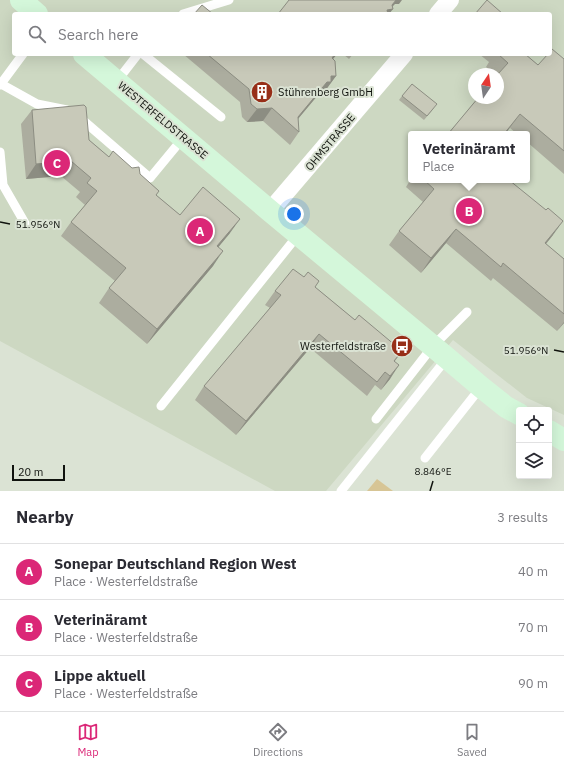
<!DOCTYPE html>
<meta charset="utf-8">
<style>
:root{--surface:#fff;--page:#f2f2f3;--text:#2b2b33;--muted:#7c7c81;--line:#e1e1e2;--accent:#db2777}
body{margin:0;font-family:"IBM Plex Sans",sans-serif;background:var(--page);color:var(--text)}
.controls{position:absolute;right:12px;bottom:12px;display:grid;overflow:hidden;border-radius:4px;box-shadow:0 4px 16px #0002}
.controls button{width:36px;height:36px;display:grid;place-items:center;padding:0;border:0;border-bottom:1px solid var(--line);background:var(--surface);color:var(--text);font:20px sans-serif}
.compass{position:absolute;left:468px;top:68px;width:36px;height:36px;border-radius:50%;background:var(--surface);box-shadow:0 4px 16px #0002;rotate:13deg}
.scale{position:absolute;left:12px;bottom:10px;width:53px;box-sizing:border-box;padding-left:4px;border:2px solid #10130e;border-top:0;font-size:11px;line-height:14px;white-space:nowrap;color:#10130e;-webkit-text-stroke:3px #dbe3d4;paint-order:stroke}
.you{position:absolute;left:294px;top:214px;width:14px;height:14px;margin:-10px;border:3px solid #fff;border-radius:50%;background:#1a73e8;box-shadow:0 0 0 6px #1a73e833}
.badge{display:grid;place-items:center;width:26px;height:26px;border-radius:50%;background:var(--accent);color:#fff;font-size:13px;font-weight:700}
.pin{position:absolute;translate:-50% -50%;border:2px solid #fff;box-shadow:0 1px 4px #0006}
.popup{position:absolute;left:408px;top:131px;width:122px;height:52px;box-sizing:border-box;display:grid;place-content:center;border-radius:4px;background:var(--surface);filter:drop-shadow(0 1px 3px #0005);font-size:13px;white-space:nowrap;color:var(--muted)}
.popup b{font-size:15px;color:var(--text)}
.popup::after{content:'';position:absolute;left:50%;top:100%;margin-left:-8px;border:8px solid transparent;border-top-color:var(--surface)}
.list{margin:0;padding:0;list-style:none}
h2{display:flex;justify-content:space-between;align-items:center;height:52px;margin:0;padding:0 16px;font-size:17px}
h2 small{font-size:13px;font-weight:400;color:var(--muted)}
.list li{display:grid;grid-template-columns:26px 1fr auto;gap:12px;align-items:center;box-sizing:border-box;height:56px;padding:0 16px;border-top:1px solid var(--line)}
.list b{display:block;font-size:15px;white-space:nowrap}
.list p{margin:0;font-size:13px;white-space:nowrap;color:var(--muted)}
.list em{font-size:13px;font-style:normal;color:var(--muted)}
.icon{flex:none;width:22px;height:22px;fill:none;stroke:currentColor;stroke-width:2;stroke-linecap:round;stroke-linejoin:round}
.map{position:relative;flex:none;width:564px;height:491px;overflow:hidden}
.search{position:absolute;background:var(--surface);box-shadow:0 4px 16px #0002;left:12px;right:12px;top:12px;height:44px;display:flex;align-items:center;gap:10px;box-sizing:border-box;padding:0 14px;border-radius:4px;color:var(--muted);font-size:15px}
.sheet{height:220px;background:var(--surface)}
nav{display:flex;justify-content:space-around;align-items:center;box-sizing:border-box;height:56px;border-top:1px solid var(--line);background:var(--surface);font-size:11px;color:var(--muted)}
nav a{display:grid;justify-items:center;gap:2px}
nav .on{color:var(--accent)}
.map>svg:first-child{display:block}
.built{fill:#cdd8c2;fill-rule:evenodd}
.green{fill:#d7c595}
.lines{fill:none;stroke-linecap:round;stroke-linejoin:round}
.lane{stroke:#fff;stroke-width:9}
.street{stroke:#fff;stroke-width:18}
.secondary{stroke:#d4f7da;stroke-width:22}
.wall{fill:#acad9f}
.shaded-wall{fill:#8c8d82}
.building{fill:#c8c9b9;stroke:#8c8d82}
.ticks{fill:none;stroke:#10130e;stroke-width:1.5}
.labels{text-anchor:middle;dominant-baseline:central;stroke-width:4;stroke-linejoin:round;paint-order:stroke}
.poi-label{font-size:11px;fill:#10130e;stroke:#dbe3d4;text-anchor:start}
.street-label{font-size:11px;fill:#10130e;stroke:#dbe3d4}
.ticks-label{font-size:10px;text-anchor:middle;fill:#10130e;stroke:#dbe3d4;stroke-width:4;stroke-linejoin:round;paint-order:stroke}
</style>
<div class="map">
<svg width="564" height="491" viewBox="0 0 564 491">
<rect width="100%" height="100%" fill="#dbe3d4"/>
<!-- built -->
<path class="built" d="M0 0H564V415L527 398 453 340 326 491H275L0 341ZM14 14H550V54H14ZM474 74H498V98H474ZM411 134H527V180H411Z"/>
<!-- green -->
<path class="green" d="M377 479 393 491H367Z"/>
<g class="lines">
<!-- lane -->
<g class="lane">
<path d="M183 14 229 0"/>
<path d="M143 54 221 117"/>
<path d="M117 81 138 54"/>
<path d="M1 84 37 104 67 110"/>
<path d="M0 85 23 54"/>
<path d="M78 116 150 178 183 138"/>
<path d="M0 152 3 185 26 225"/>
<path d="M161 406 298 235"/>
<path d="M376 419 433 346 467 312"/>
<path d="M425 458 481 387"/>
<path d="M341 491 447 358"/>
</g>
<!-- street -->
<g class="street">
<path d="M438 14 450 0"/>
<path d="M270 211 404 54"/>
</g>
<!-- secondary -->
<g class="secondary">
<path d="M21 0 37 14"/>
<path d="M84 54 270 211 447 358 481 387 506 407 519 414"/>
<path d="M549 431 564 440"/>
</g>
</g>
<!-- wall -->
<g class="wall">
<path d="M183 54H337L333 59 336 76 322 95H318L298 119 299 132 290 145 263 121 247 122 242 117 240 102Z"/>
<path d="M343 54H353L349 59Z"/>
<path d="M479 54H525L538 65 564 59V174L527 142V134H517L510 128 505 134H448L498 74H495L486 67 489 62Z"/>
<path d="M402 96 434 108 424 120 399 100Z"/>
<path d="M32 110 89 140 109 157 140 174 156 195 180 215 230 233 218 247 213 266 147 344 99 303 109 288 115 281 61 236 71 222 85 205 76 197 80 192 61 176 26 179 21 124Z"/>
<path d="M411 179V180H509L553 235 546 244 564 259V323L557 331 493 278 491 281 446 243 421 273 389 245 399 231 423 202 406 187Z"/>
<path d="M315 287 355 320 402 351 395 361 390 379 381 390 375 385 367 396 310 348 236 435 195 400 204 386 270 308 265 305 275 291Z"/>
</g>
<!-- shaded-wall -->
<g class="shaded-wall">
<path d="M396 0H402L399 4H395L390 9H393L389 14H384L387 10Z"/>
<path d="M335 54H337L323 71Z"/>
<path d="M331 76H336L322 95H318L292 126 298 117Z"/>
<path d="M272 108 263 121 247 122 257 109Z"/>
<path d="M520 114 505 134H504Z"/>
<path d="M71 161 61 176 26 179 36 164Z"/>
<path d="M240 219 230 233 207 261 217 246Z"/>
<path d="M563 221 553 235 535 257 545 243Z"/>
<path d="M456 229 446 243 421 273 431 258Z"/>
<path d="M223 251 213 266 147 344 157 329Z"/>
<path d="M564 322V323L557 331Z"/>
<path d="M319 334 310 348 236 435 246 421Z"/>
<path d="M399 365 390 379 381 390 390 376Z"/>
</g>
<!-- building -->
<g class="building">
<path d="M289 0H396L392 5 393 9 387 10 388 14H278Z"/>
<path d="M487 0 503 14H475Z"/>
<path d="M202 5 213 14H194Z"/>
<path d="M552 49 564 59V151L520 114 504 134H448L478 98H498V74L508 63 498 54H525L538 65 548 54H550V52Z"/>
<path d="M207 54H335L332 58 335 61 336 76H331V82H327L298 117 299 132 272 108 257 109 251 104 249 89Z"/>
<path d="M412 84 437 104 427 116 402 96Z"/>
<path d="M84 105 86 107 89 140 109 157 113 151 132 168 139 167 140 174 159 191 156 195 180 215 203 187 240 219 217 246 223 251 157 329 109 288 126 268 71 222 97 191 87 183 91 178 71 161 36 164 32 110Z"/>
<path d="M424 180H509L546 210 548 208 563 221 545 243 564 259V314L503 263 501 267 456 229 431 258 399 231 434 189Z"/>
<path d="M293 269 304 277 308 272 319 281 315 287 355 320 359 315 402 351 394 361 399 365 390 376 385 372 377 382 319 334 246 421 204 386 281 295 275 291Z"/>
</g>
<!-- ticks -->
<path class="ticks" d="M0 222 10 224M554 350 564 352M430 491 433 481"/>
<!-- icons -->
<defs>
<g id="building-disc" transform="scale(1.15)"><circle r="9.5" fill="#972e18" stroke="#dbe3d4"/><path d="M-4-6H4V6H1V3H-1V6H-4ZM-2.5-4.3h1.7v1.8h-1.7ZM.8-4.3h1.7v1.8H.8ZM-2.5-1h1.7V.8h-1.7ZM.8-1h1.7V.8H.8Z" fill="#fff"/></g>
<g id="bus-disc" transform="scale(1.15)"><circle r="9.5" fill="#972e18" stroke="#dbe3d4"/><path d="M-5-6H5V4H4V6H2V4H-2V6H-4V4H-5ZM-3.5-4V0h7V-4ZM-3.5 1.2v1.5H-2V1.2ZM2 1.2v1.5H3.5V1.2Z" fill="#fff"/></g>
</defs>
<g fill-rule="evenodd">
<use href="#building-disc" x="262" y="92"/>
<use href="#bus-disc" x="402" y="346"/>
</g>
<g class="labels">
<!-- poi labels -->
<g class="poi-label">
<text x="278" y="92">Stührenberg GmbH</text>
<text x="386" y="346" text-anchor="end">Westerfeldstraße</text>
</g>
<!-- street labels -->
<g class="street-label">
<text transform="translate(163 120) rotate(40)">WESTERFELDSTRASSE</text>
<text transform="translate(330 142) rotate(-50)">OHMSTRASSE</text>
</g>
</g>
<g class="ticks-label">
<text x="38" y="228">51.956°N</text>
<text x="526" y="354">51.956°N</text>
<text x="433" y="475">8.846°E</text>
</g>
</svg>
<div class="controls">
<button><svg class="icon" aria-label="locate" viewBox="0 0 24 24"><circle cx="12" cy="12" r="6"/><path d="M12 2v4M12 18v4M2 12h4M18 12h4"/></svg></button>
<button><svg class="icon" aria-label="layers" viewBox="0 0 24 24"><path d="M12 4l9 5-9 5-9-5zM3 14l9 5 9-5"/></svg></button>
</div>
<svg class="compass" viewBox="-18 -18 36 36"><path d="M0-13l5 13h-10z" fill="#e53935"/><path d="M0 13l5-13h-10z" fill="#7c7c81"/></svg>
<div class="scale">20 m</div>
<div class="you"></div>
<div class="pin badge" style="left:200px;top:231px">A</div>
<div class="pin badge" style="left:469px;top:211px">B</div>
<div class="popup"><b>Veterinäramt</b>Place</div>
<div class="pin badge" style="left:57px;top:163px">C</div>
<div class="search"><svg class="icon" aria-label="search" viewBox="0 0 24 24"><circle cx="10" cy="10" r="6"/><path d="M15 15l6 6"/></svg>Search here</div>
</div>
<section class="sheet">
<h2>Nearby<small>3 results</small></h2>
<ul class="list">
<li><span class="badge">A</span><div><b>Sonepar Deutschland Region West</b><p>Place · Westerfeldstraße</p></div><em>40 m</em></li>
<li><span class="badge">B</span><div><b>Veterinäramt</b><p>Place · Westerfeldstraße</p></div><em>70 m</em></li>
<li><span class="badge">C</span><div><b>Lippe aktuell</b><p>Place · Westerfeldstraße</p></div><em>90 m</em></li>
</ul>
</section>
<nav>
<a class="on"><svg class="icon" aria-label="map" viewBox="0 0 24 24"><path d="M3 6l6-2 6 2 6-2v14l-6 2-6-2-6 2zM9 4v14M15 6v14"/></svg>Map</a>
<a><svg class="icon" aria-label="directions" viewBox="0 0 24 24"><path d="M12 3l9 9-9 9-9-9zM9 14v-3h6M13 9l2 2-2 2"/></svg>Directions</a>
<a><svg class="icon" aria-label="saved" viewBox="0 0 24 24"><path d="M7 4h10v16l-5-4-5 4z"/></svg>Saved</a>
</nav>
